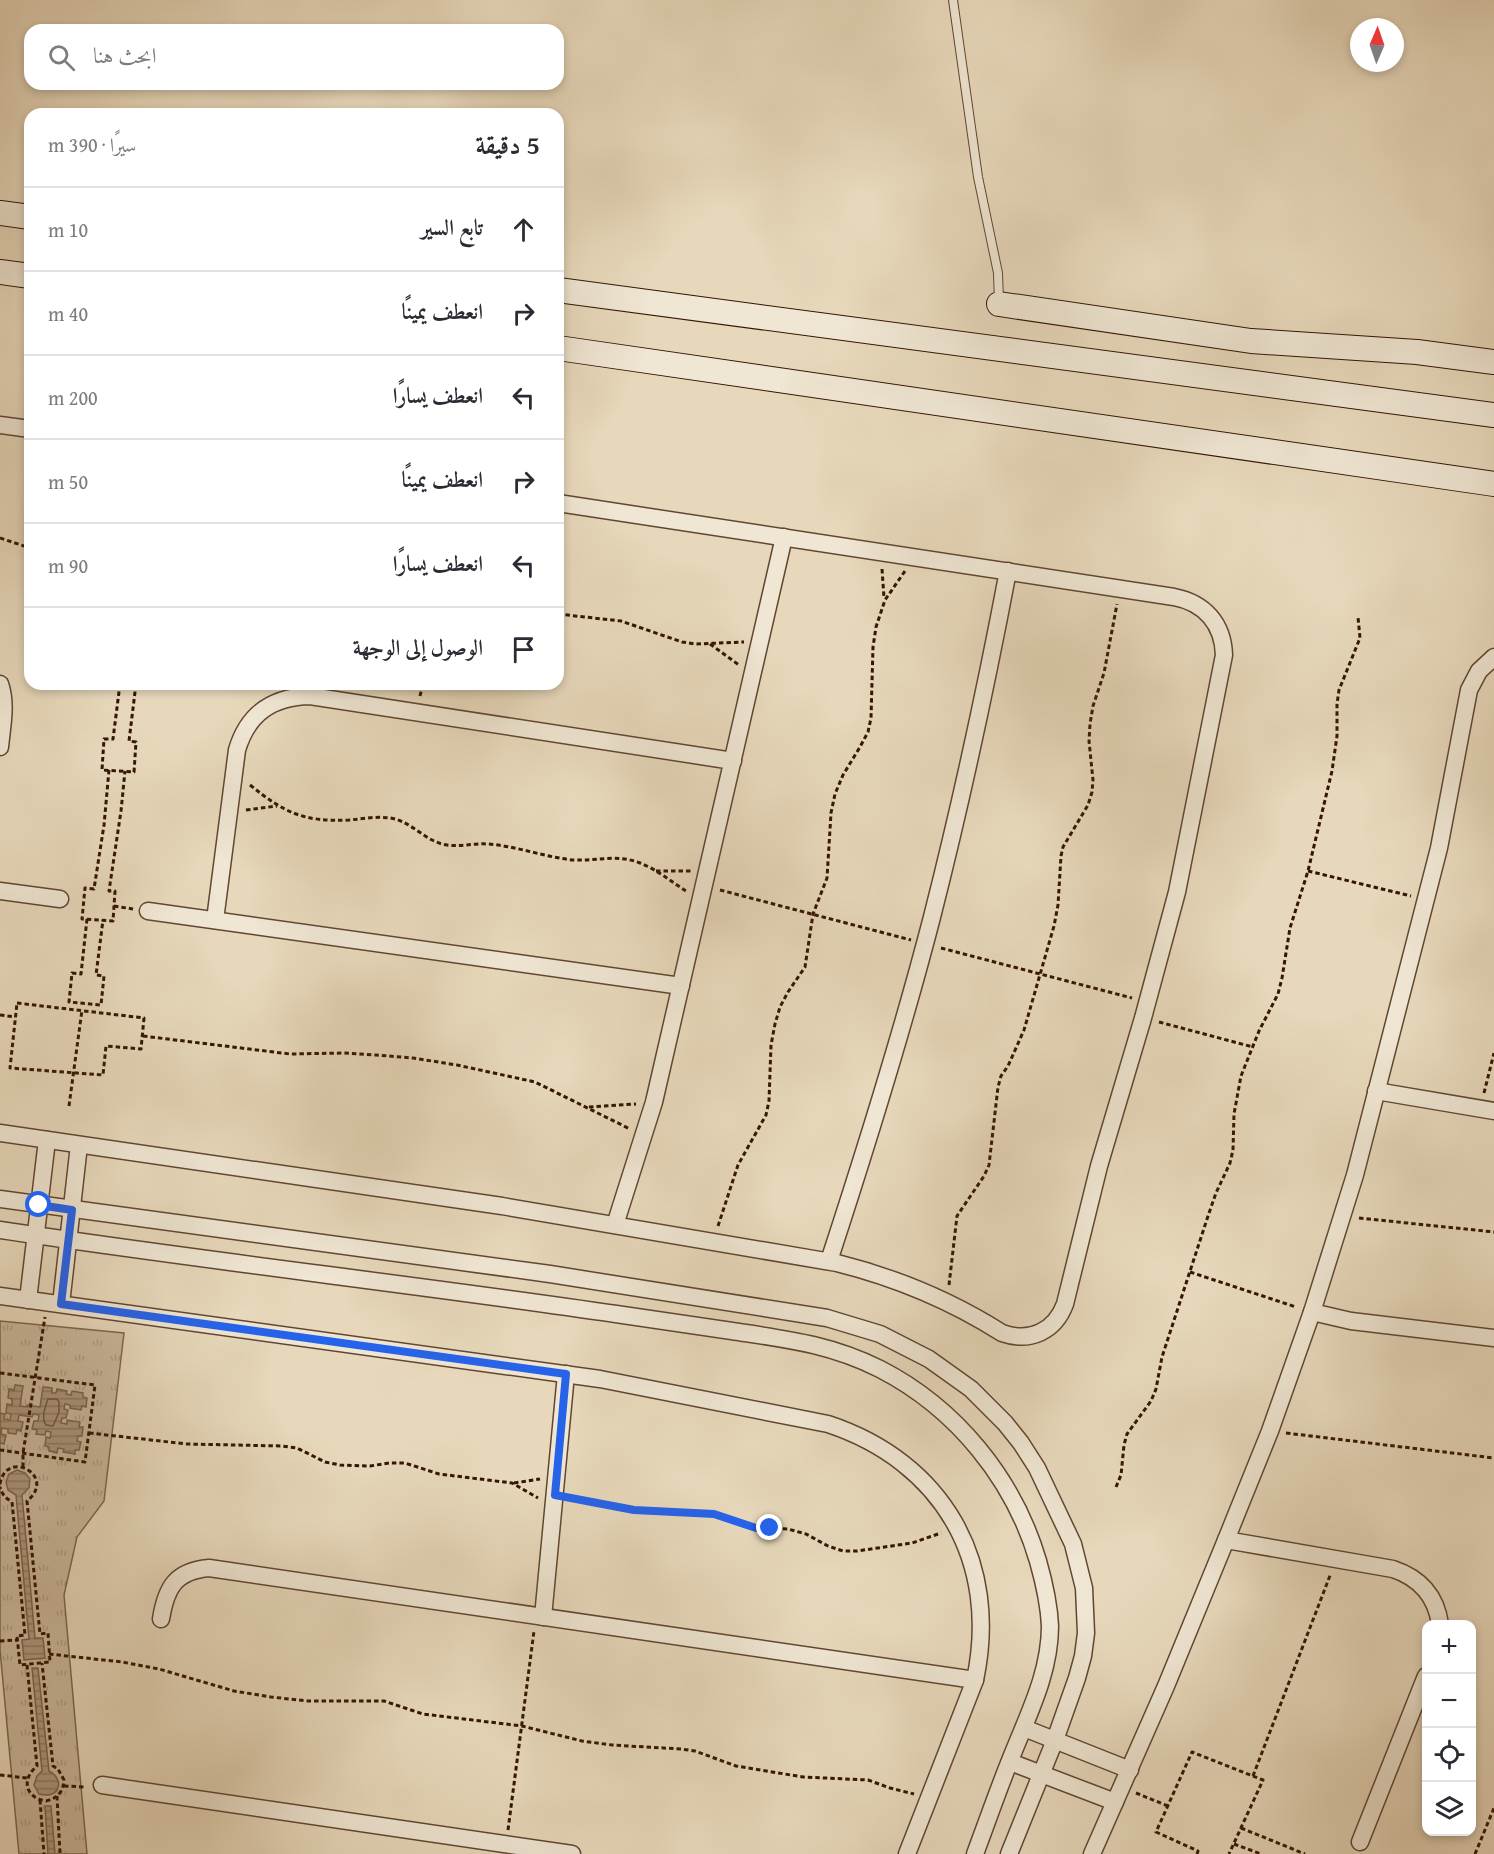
<!DOCTYPE html>
<html lang="ar">
<meta charset="utf-8">
<style>
:root{--surface:#fff;--page:#f2f2f3;--text:#2b2b33;--muted:#7c7c81;--line:#e1e1e2}
body{margin:0;font-family:"Gentium Book Plus",Amiri,serif;background:var(--page);color:var(--text);direction:rtl}
.controls{position:absolute;right:18px;bottom:18px;display:grid;overflow:hidden;border-radius:12px;box-shadow:0 3px 9px #0003}
.controls button{width:54px;height:54px;display:grid;place-items:center;padding:0;border:0;border-bottom:2px solid var(--line);background:var(--surface);color:var(--text);font:30px sans-serif}
.compass{position:absolute;left:1350px;top:18px;width:54px;height:54px;border-radius:50%;background:var(--surface);box-shadow:0 3px 9px #0003;rotate:2deg}
.stop{position:absolute;width:18px;height:18px;margin:-14px;border:4px solid #2563eb;border-radius:50%;background:#fff}
.stop.end{background:#2563eb;border-color:#fff;box-shadow:0 2px 6px #0008}
.list{margin:0;padding:0;list-style:none}
h2{display:flex;justify-content:space-between;align-items:center;height:78px;margin:0;padding:0 24px;font-size:26px}
h2 small{font-size:20px;font-weight:400;color:var(--muted)}
.list li{display:grid;grid-template-columns:39px 1fr auto;gap:18px;align-items:center;box-sizing:border-box;height:84px;padding:0 24px;border-top:2px solid var(--line)}
.list b{display:block;font-size:22px;white-space:nowrap}
.list em{font-size:20px;font-style:normal;color:var(--muted)}
.icon{flex:none;width:33px;height:33px;fill:none;stroke:currentColor;stroke-width:2;stroke-linecap:round;stroke-linejoin:round}
.map{position:relative;flex:none;width:1494px;height:1854px;overflow:hidden;direction:ltr}
.search{position:absolute;background:var(--surface);box-shadow:0 3px 9px #0003;left:24px;top:24px;width:540px;height:66px;display:flex;align-items:center;gap:15px;box-sizing:border-box;padding:0 21px;border-radius:18px;color:var(--muted);font-size:22px}
.panel{position:absolute;background:var(--surface);box-shadow:0 3px 9px #0003;left:24px;top:108px;width:540px;height:582px;border-radius:18px;direction:rtl}
.map>svg:first-child{display:block}
.grass{fill:url(#grass-tufts);stroke:#7e6650;stroke-width:1.5}
.water{fill:url(#water-rules);stroke:#7b624c;stroke-width:1.5}
.lines{fill:none;stroke-linecap:round;stroke-linejoin:round}
.shore{stroke:#6f5640;stroke-width:1.5}
.lane-casing{stroke:#614631;stroke-width:10}
.street-casing{stroke:#614631;stroke-width:19}
.secondary-casing{stroke:#341503;stroke-width:26}
.path{stroke:#341503;stroke-width:3;stroke-dasharray:4.5 3;stroke-linecap:butt}
.lane{stroke:#efe6d3;stroke-width:8}
.street{stroke:#efe6d3;stroke-width:16}
.secondary{stroke:#efe6d3;stroke-width:24}
.route{stroke:#2563eb;stroke-width:8}
</style>
<div class="map">
<svg width="1494" height="1854" viewBox="0 0 1494 1854">
<defs>
<pattern id="grass-tufts" width="24" height="20" patternUnits="userSpaceOnUse" patternTransform="scale(1.5)"><rect width="24" height="20" fill="#c9b79c"/><path d="M3 7l-1-3M5 7V3M7 7l1-3M15 17l-1-3M17 17v-4M19 17l1-3" fill="none" stroke="#ad9c85"/></pattern>
<pattern id="water-rules" width="6" height="5" patternUnits="userSpaceOnUse" patternTransform="scale(1.5)"><rect width="6" height="5" fill="#aa967c"/><path d="M0 2.5h6" fill="none" stroke="#8b7963"/></pattern>
</defs>
<rect width="100%" height="100%" fill="#e7d8bb"/>
<filter id="stains"><feTurbulence type="fractalNoise" baseFrequency=".00333" numOctaves="4"/><feColorMatrix values="0 0 0 0 .2 0 0 0 0 .09 0 0 0 0 .02 0 0 0 .5 -.17"/></filter>
<radialGradient id="worn" r=".72"><stop offset=".6" stop-color="#630" stop-opacity="0"/><stop offset="1" stop-color="#630" stop-opacity=".3"/></radialGradient>
<!-- grass -->
<path class="grass" d="M0 1321 124 1333 104 1501 77 1537 64 1595 87 1854H19L0 1650Z"/>
<!-- water -->
<g class="water">
<path d="M15 1385 23 1386 20 1406 27 1407V1405L40 1407 43 1387 52 1388V1393H56L57 1389 67 1391 66 1394 71 1395 72 1391 83 1393V1397L87 1398 86 1407 82 1406 81 1410 70 1408V1405L65 1404 64 1409 68 1410 66 1418H62L61 1423 67 1424V1420L80 1422 79 1427H83L82 1436H78L77 1441 81 1442 79 1450H75V1454L63 1452 64 1449 58 1448 57 1453 49 1451V1447L45 1446 46 1437 50 1438 51 1432 46 1431 45 1435 36 1434 37 1430 32 1429 34 1421H38L39 1415 33 1414 32 1417 19 1415 18 1421 23 1422 21 1431 17 1430 16 1434 8 1433V1429L2 1428 1 1434 6 1435 4 1444 0 1443V1413L5 1414 4 1419 10 1420 11 1414 6 1413 7 1404 12 1405V1399L8 1398 9 1389 14 1390Z"/>
<path d="M17 1470 25 1473 30 1479 29 1488 22 1495 35 1638H43L45 1658 24 1660 22 1640 29 1639 16 1495 8 1490 6 1482 9 1474Z"/>
<path d="M32 1668H38L49 1771C66 1780 59 1800 39 1794L34 1785 37 1776 42 1771Z"/>
<path d="M45 1806H51L55 1854H48Z"/>
</g>
<g class="lines">
<!-- shore -->
<path class="shore" d="M48 1399H57L59 1402V1412L53 1426 46 1425C41 1418 45 1407 48 1399Z"/>
<!-- lane casing -->
<g class="lane-casing">
<path id="lane" d="M953 0 978 177 998 273 999 302"/>
</g>
<!-- street casing -->
<g class="street-casing">
<g id="street">
<path d="M0 425 30 429"/>
<path d="M0 684C7 704 2 726 0 747"/>
<path d="M0 891 60 899"/>
<path d="M148 911 681 986"/>
<path d="M215 920 237 750C248 713 272 697 310 696L733 761"/>
<path d="M1376 1091 1494 1111"/>
<path d="M0 1133 502 1206 837 1263C897 1278 950 1300 1002 1333 1030 1343 1055 1331 1065 1304L1099 1166 1143 1018 1177 892 1224 655C1223 624 1205 603 1174 597L558 503"/>
<path d="M0 1199 550 1274 827 1318 880 1334 929 1359 971 1389 1005 1423 1021 1443 1037 1468 1073 1544 1084 1588 1086 1633 1083 1656 1077 1678 1055 1740 1009 1854"/>
<path d="M615 1225 654 1102 784 537"/>
<path d="M0 1230C205 1261 411 1284 616 1314 655 1320 693 1325 732 1331 785 1339 830 1344 880 1369 956 1408 1014 1479 1038 1561 1044 1582 1049 1604 1050 1626 1050 1673 1028 1715 1011 1758 998 1790 987 1822 975 1854"/>
<path d="M829 1261C866 1148 902 1033 932 917 961 803 986 687 1008 571"/>
<path d="M0 1296 600 1379 828 1424C943 1462 1000 1562 975 1680L907 1854"/>
<path d="M28 1300 47 1140"/>
<path d="M61 1304 79 1145"/>
<path d="M1312 1312 1351 1321 1494 1338"/>
<path d="M1226 1540 1393 1569C1420 1578 1436 1596 1440 1624"/>
<path d="M543 1617 566 1374"/>
<path d="M161 1619C166 1588 175 1571 209 1568L975 1680"/>
<path d="M1024 1728 1130 1770"/>
<path d="M1010 1762 1115 1802"/>
<path d="M102 1785 572 1854"/>
<path d="M1360 1842 1426 1676"/>
<path d="M1092 1854 1166 1686 1226 1540 1270 1431 1312 1312 1355 1175 1439 848 1469 690 1479 671 1494 657"/>
</g>
</g>
<!-- secondary casing -->
<g class="secondary-casing">
<g id="secondary">
<path d="M0 213 30 217"/>
<path d="M0 272 30 276"/>
<path d="M558 290 1494 415"/>
<path d="M999 304 1251 341 1417 352 1494 362"/>
<path d="M558 348 1494 484"/>
</g>
</g>
<!-- path -->
<g class="path">
<path d="M0 538 30 548"/>
<path d="M882 569 884 598"/>
<path d="M558 614 621 621 682 642 696 644 744 642"/>
<path d="M710 644 739 665"/>
<path d="M120 684 113 739H104L102 770 134 772 136 742 129 741 136 684"/>
<path d="M420 696 423 684"/>
<path d="M109 770 104 825 94 889 85 888 82 919 113 921 115 891H109L121 811 125 771"/>
<path d="M250 785C285 813 303 822 349 820 362 819 376 816 390 818 412 821 425 842 447 845 460 847 474 843 488 844 516 846 544 857 573 860 596 861 618 854 640 863 656 869 672 882 686 891"/>
<path d="M246 810 277 806"/>
<path d="M656 871H691"/>
<path d="M1308 871 1411 896"/>
<path d="M720 890 911 940"/>
<path d="M114 906 133 909"/>
<path d="M87 919 81 974 72 973 69 1002 101 1005 104 976 96 975 103 920"/>
<path d="M941 948 1132 998"/>
<path d="M17 1003 144 1018 141 1049 106 1046 103 1075 10 1068Z"/>
<path d="M0 1015 15 1017"/>
<path d="M1159 1022 1253 1047"/>
<path d="M143 1036 290 1054 344 1053 376 1055 413 1058 457 1065 535 1082 630 1129"/>
<path d="M1484 1093 1494 1053"/>
<path d="M69 1106 82 1010"/>
<path d="M589 1107 636 1104"/>
<path d="M1359 1218 1494 1232"/>
<path d="M718 1226 738 1165 766 1115 769 1101 771 1045 775 1024 780 1007 788 992 805 967 813 914 827 878 831 813 835 794 843 775 860 747 868 732 871 718 873 647 876 627 885 600 905 571"/>
<path d="M1190 1272 1296 1307"/>
<path d="M949 1285 957 1216 984 1176 989 1165 998 1087 1001 1076 1008 1066 1024 1030 1054 926 1058 905 1061 856 1063 847 1088 805 1092 792 1093 780 1089 741 1090 724 1093 706 1104 673 1117 604"/>
<path d="M0 1373 95 1385 85 1462 0 1450"/>
<path d="M89 1433 187 1444 282 1446 297 1448 325 1462 340 1465 370 1466 389 1463H405L439 1474 512 1483 538 1498"/>
<path d="M1286 1433 1494 1458"/>
<path d="M23 1467V1453L45 1317"/>
<path d="M514 1483 540 1479"/>
<path d="M0 1484C6 1448 58 1476 27 1501L40 1634 48 1633 50 1662 20 1665 17 1636 25 1635 12 1502C6 1498 2 1495 0 1487"/>
<path d="M1116 1487 1121 1475 1124 1445 1127 1434 1151 1401 1156 1389 1162 1357 1209 1213 1216 1193 1230 1163 1233 1150 1234 1114 1241 1076 1259 1031 1278 994 1282 978 1290 928 1308 871 1332 771 1337 736V704L1339 690 1360 638 1358 617"/>
<path d="M569 1498 634 1510 657 1512 714 1513 756 1528 788 1529 806 1534 828 1546 843 1551H857L912 1543 941 1533"/>
<path d="M0 1641 18 1640"/>
<path d="M49 1654 122 1662 159 1669 234 1691 271 1697 308 1701H384L423 1714 522 1726 582 1741 612 1745 681 1749 695 1751 736 1766 803 1777 868 1780 890 1788 914 1794"/>
<path d="M27 1665 37 1766C21 1779 25 1798 46 1801 58 1798 63 1792 64 1780L58 1769 53 1766 42 1663"/>
<path d="M0 1775 27 1778"/>
<path d="M1253 1776 1331 1573"/>
<path d="M64 1786 86 1787"/>
<path d="M1136 1793 1168 1806"/>
<path d="M57 1796 60 1854"/>
<path d="M40 1800 44 1854"/>
<path d="M1241 1828 1305 1854"/>
<path d="M508 1830 534 1631"/>
<path d="M1234 1844 1261 1854"/>
<path d="M1197 1854 1198 1851 1156 1832 1192 1752 1263 1780 1229 1854"/>
<path d="M1475 1854 1494 1808"/>
</g>
<!-- lane -->
<use href="#lane" class="lane"/>
<!-- street -->
<use href="#street" class="street"/>
<!-- secondary -->
<use href="#secondary" class="secondary"/>
</g>
<g class="lines">
<!-- route -->
<path class="route" d="M39 1205 72 1210 61 1304 566 1374 555 1495 634 1510 714 1514 756 1528H770"/>
</g>
<rect width="100%" height="100%" filter="url(#stains)"/>
<rect width="100%" height="100%" fill="url(#worn)"/>
</svg>
<div class="controls">
<button>+</button>
<button>−</button>
<button><svg class="icon" aria-label="locate" viewBox="0 0 24 24"><circle cx="12" cy="12" r="6"/><path d="M12 2v4M12 18v4M2 12h4M18 12h4"/></svg></button>
<button><svg class="icon" aria-label="layers" viewBox="0 0 24 24"><path d="M12 4l9 5-9 5-9-5zM3 14l9 5 9-5"/></svg></button>
</div>
<svg class="compass" viewBox="-18 -18 36 36"><path d="M0-13l5 13h-10z" fill="#e53935"/><path d="M0 13l5-13h-10z" fill="#7c7c81"/></svg>
<div class="stop" style="left:39px;top:1205px"></div>
<div class="stop end" style="left:770px;top:1528px"></div>
<div class="search"><svg class="icon" aria-label="search" viewBox="0 0 24 24"><circle cx="10" cy="10" r="6"/><path d="M15 15l6 6"/></svg>ابحث هنا</div>
<section class="panel">
<h2>5 دقيقة<small>سيرًا · 390 m</small></h2>
<ul class="list">
<li><svg class="icon" aria-label="ahead" viewBox="0 0 24 24"><path d="M12 20V5M6 11l6-6 6 6"/></svg><div><b>تابع السير</b></div><em>10 m</em></li>
<li><svg class="icon" aria-label="right" viewBox="0 0 24 24"><path d="M7 20v-9h11M14 6l5 5-5 5"/></svg><div><b>انعطف يمينًا</b></div><em>40 m</em></li>
<li><svg class="icon" aria-label="left" viewBox="0 0 24 24"><path d="M17 20v-9H6M10 6l-5 5 5 5"/></svg><div><b>انعطف يسارًا</b></div><em>200 m</em></li>
<li><svg class="icon" aria-label="right" viewBox="0 0 24 24"><path d="M7 20v-9h11M14 6l5 5-5 5"/></svg><div><b>انعطف يمينًا</b></div><em>50 m</em></li>
<li><svg class="icon" aria-label="left" viewBox="0 0 24 24"><path d="M17 20v-9H6M10 6l-5 5 5 5"/></svg><div><b>انعطف يسارًا</b></div><em>90 m</em></li>
<li><svg class="icon" aria-label="arrive" viewBox="0 0 24 24"><path d="M6 21V4h12l-3 4 3 4H6"/></svg><div><b>الوصول إلى الوجهة</b></div></li>
</ul>
</section>
</div>
